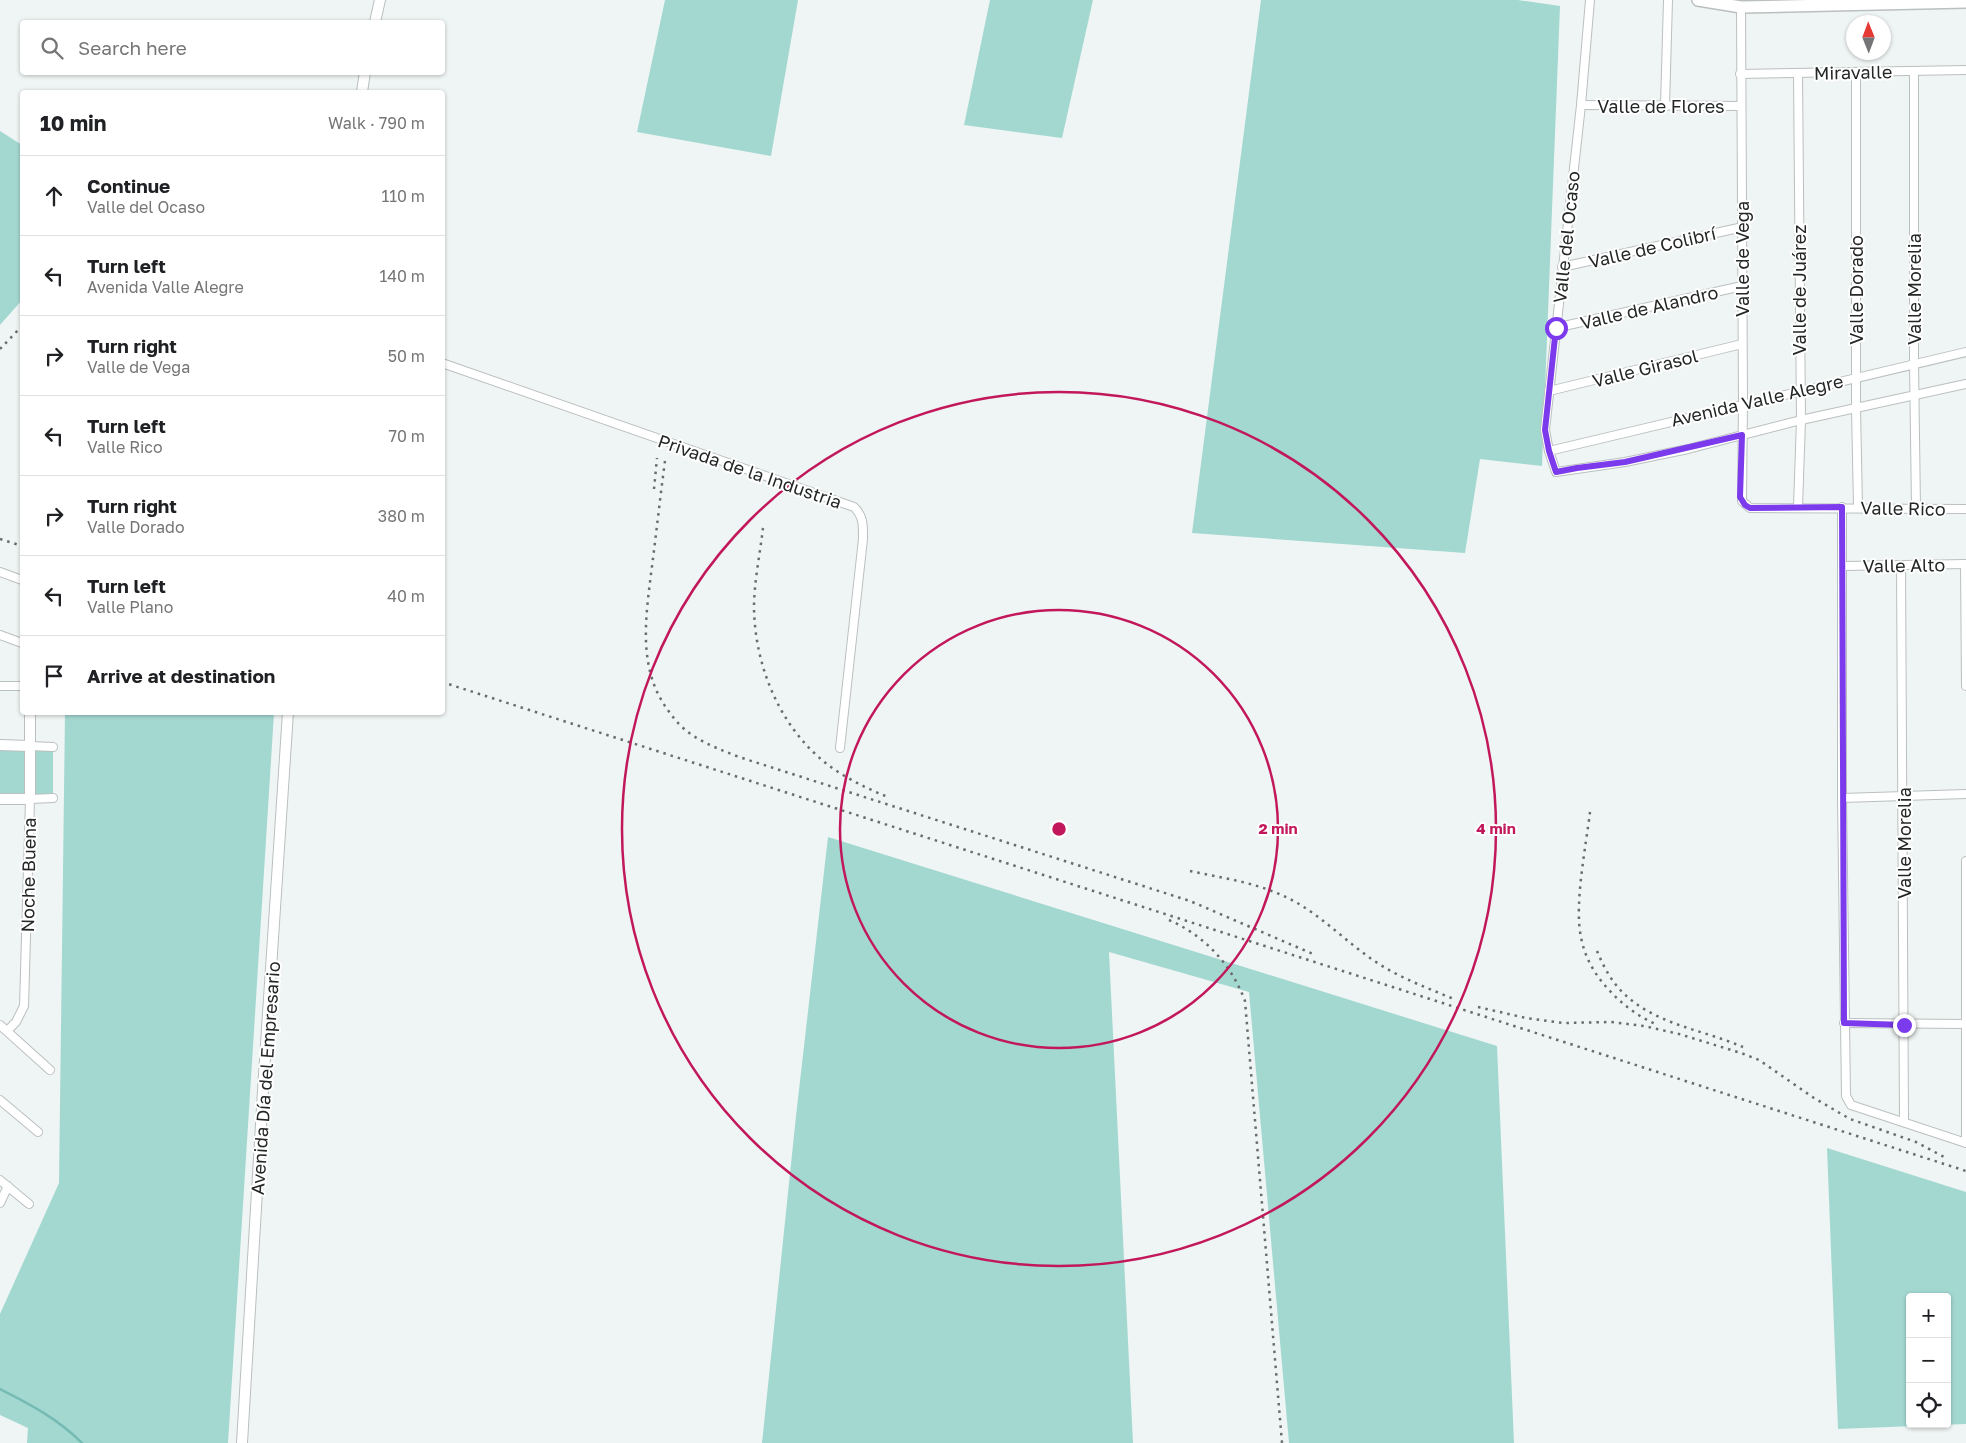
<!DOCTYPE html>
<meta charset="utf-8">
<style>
:root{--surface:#fff;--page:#f6f6f6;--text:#202124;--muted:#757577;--line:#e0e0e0}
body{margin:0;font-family:"Golos Text",sans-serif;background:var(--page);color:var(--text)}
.controls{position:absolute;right:15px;bottom:15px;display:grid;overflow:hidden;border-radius:5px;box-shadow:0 1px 4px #0004}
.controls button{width:45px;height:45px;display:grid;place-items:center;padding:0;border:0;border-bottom:1px solid var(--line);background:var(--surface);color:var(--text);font:25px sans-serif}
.compass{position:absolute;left:1846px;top:15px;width:45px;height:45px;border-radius:50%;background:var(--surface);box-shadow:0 1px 4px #0004;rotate:359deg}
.stop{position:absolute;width:15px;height:15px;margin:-11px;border:4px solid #7c3aed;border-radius:50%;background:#fff}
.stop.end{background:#7c3aed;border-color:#fff;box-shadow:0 1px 5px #0008}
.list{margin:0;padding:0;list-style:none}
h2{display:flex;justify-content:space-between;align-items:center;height:65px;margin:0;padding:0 20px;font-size:21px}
h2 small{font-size:16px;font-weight:400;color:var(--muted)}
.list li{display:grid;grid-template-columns:32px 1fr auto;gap:15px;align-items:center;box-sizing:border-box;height:80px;padding:0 20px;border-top:1px solid var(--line)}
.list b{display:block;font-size:19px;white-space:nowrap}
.list p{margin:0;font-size:16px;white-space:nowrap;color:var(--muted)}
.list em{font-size:16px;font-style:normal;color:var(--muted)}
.icon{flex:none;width:28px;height:28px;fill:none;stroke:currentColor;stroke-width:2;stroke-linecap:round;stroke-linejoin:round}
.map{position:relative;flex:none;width:1966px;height:1443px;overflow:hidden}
.search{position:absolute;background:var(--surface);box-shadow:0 1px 4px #0004;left:20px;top:20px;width:425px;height:55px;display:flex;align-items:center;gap:12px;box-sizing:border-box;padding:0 18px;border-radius:5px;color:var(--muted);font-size:19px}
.panel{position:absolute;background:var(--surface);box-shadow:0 1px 4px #0004;left:20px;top:90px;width:425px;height:625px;border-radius:5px}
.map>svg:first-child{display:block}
.green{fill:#a3d8d1;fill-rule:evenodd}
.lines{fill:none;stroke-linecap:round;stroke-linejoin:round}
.stream{stroke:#75bbb4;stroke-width:2.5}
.street-casing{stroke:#bac0bf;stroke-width:10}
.secondary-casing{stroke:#bac0bf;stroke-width:12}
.primary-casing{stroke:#bac0bf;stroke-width:14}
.street{stroke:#fff;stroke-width:8}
.secondary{stroke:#fff;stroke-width:10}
.primary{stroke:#fff;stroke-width:11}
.rail{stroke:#696c6c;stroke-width:2.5;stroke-dasharray:2.5 5;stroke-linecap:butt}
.route{stroke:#7c3aed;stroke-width:6}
.ring{fill:none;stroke:#c2185b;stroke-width:2.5}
.labels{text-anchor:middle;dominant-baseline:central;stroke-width:4;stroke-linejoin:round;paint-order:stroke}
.street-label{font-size:18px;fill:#252727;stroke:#fff}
.centre{fill:#c2185b;stroke:#fff;stroke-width:2.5}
.ring-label{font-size:15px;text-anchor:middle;font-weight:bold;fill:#c2185b;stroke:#fff;stroke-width:4;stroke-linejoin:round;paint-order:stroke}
</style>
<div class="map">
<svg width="1966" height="1443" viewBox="0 0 1966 1443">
<rect width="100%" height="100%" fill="#eff5f4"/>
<!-- green -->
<g class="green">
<path d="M665 0H798L771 156 637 132Z"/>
<path d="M990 0H1093L1062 138 964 125Z"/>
<path d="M1261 0H1518L1560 6 1542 466 1480 459 1465 553 1192 533Z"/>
<path d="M0 131 22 145V300L0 325Z"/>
<path d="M65 713H274L228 1443H27L28 1428 0 1415V1314L59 1183Z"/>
<path d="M0 745 53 747V798L0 799Z"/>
<path d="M828 837 1497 1046 1514 1443H1289L1249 992 1109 952 1133 1443H762L796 1116Z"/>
<path d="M1827 1148 1966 1192V1424L1838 1429ZM1910 1297H1947V1424H1910Z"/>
</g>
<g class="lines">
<!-- stream -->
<path class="stream" d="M0 1389C30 1404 58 1419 82 1443"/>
<!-- street casing -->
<g class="street-casing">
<g id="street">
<path d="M1590 0 1581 105 1545 430 1549 451 1556 472 1625 462 1688 449 1801 420 1966 384"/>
<path d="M1741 7 1743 403 1742 501 1750 508 1966 509"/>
<path d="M1914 71V363L1916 508"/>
<path d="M1856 72V408L1858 507"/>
<path d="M1798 73 1801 420 1798 507"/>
<path d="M1740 74 1966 70"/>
<path d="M1581 105 1741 106"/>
<path d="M1665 106 1668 0"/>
<path d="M1562 267 1743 227"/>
<path d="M1555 328 1742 286"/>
<path d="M442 363 854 507C864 517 863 526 863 539L840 748"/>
<path d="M1549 391 1742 344"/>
<path d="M1549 451 1966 352"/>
<path d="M1842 507V798L1846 1096 1851 1105 1966 1143"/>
<path d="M1965 564 1966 686"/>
<path d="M1901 565 1904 1121"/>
<path d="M1842 566 1966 564"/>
<path d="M0 572 22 580"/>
<path d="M0 635 22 643"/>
<path d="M0 686H22"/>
<path d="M30 746 53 747"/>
<path d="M1842 798 1966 794"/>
<path d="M1844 1023 1966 1024"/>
<path d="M0 1025 50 1070"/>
<path d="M7 1031 16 1022 24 1006 30 799 53 798"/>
<path d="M0 1100 38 1132"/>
<path d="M1966 1143V861"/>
<path d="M0 1180 29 1204"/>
<path d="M0 1203 8 1186"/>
</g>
</g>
<!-- secondary casing -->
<g class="secondary-casing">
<g id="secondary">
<path d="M375 22 380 0"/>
<path d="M362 92 365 72"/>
<path d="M0 745 30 746"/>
<path d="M0 799H30V712"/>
<path d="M242 1443 264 1074 288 712"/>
</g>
</g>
<!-- primary casing -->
<g class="primary-casing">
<path id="primary" d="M1698 0 1741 7 1966 2"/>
</g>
<!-- street -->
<use href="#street" class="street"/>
<!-- secondary -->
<use href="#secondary" class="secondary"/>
<!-- primary -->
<use href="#primary" class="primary"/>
<!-- rail -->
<g class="rail">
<path d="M0 349 22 326"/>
<path d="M665 461C660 498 656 536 651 574 645 622 638 672 670 713 677 723 686 732 697 738 710 746 724 751 739 757L1190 901 1313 954"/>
<path d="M654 489 657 458"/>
<path d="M763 528C760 554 754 582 754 608 755 673 786 741 843 775 858 784 873 791 888 797"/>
<path d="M0 539 22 546"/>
<path d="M442 682 1966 1171"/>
<path d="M1590 812C1586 846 1574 905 1581 937 1585 959 1596 977 1612 993 1625 1007 1641 1018 1658 1025"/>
<path d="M1190 871C1223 878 1259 883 1290 899 1321 915 1345 941 1373 960 1399 978 1428 988 1456 1000"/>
<path d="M1169 920C1205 936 1231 964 1245 1001L1282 1443"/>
<path d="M1597 951C1602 963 1608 975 1616 985 1648 1024 1699 1028 1743 1047"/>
<path d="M1478 1007 1526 1018 1563 1023 1611 1022 1644 1026 1679 1034 1741 1053 1759 1060 1814 1098 1850 1119 1916 1142 1944 1157"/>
</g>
</g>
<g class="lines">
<!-- route -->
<path class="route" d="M1556 328 1545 430 1549 451 1556 472 1577 468 1625 462 1742 435 1740 497 1745 505 1750 508 1842 507 1844 1023 1904 1025"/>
</g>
<!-- distance rings -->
<g class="ring">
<circle cx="1059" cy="829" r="219"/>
<circle cx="1059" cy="829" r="437"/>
</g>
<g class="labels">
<!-- street labels -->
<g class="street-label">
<text transform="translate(1853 72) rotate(-1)">Miravalle</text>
<text x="1661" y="106">Valle de Flores</text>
<text transform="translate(1566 237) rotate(-84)">Valle del Ocaso</text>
<text transform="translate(1652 247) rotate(-13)">Valle de Colibrí</text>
<text transform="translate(1742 259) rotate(-90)">Valle de Vega</text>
<text transform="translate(1914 289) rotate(-90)">Valle Morelia</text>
<text transform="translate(1799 290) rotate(-90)">Valle de Juárez</text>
<text transform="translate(1856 290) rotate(-90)">Valle Dorado</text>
<text transform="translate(1649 307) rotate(-13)">Valle de Alandro</text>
<text transform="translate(1645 368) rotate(-14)">Valle Girasol</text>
<text transform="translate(1757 400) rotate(-13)">Avenida Valle Alegre</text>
<text transform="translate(750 471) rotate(19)">Privada de la Industria</text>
<text transform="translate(1903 508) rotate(1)">Valle Rico</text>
<text transform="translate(1904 565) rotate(-1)">Valle Alto</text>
<text transform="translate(1904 843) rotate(-90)">Valle Morelia</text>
<text transform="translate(28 875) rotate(-89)">Noche Buena</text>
<text transform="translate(265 1078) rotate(-86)">Avenida Día del Empresario</text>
</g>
</g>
<circle cx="1059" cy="829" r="8" class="centre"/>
<g class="ring-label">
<text x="1278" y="834">2 min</text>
<text x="1496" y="834">4 min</text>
</g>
</svg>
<div class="controls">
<button>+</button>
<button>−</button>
<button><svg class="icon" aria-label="locate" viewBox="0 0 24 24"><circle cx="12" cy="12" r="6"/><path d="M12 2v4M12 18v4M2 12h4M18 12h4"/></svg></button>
</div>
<svg class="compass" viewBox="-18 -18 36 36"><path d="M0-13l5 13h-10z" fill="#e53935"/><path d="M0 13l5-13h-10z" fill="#757577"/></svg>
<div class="stop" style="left:1556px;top:328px"></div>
<div class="stop end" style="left:1904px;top:1025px"></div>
<div class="search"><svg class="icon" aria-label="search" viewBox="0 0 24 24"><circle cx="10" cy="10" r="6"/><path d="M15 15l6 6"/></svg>Search here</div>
<section class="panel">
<h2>10 min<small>Walk · 790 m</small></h2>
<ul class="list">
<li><svg class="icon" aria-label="ahead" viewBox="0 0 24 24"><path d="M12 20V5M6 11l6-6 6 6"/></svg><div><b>Continue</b><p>Valle del Ocaso</p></div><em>110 m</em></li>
<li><svg class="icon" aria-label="left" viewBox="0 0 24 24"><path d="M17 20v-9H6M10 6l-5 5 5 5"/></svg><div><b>Turn left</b><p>Avenida Valle Alegre</p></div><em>140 m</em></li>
<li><svg class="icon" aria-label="right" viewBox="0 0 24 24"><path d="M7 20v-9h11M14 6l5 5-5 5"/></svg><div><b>Turn right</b><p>Valle de Vega</p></div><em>50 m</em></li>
<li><svg class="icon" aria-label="left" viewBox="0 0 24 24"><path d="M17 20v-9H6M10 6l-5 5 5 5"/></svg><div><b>Turn left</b><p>Valle Rico</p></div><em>70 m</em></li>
<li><svg class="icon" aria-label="right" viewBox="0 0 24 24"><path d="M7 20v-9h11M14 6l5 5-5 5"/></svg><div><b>Turn right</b><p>Valle Dorado</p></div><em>380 m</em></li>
<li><svg class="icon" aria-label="left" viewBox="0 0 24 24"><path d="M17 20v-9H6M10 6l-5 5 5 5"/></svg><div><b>Turn left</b><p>Valle Plano</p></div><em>40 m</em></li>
<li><svg class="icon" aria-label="arrive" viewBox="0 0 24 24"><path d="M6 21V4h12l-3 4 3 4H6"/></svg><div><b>Arrive at destination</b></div></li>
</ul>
</section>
</div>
